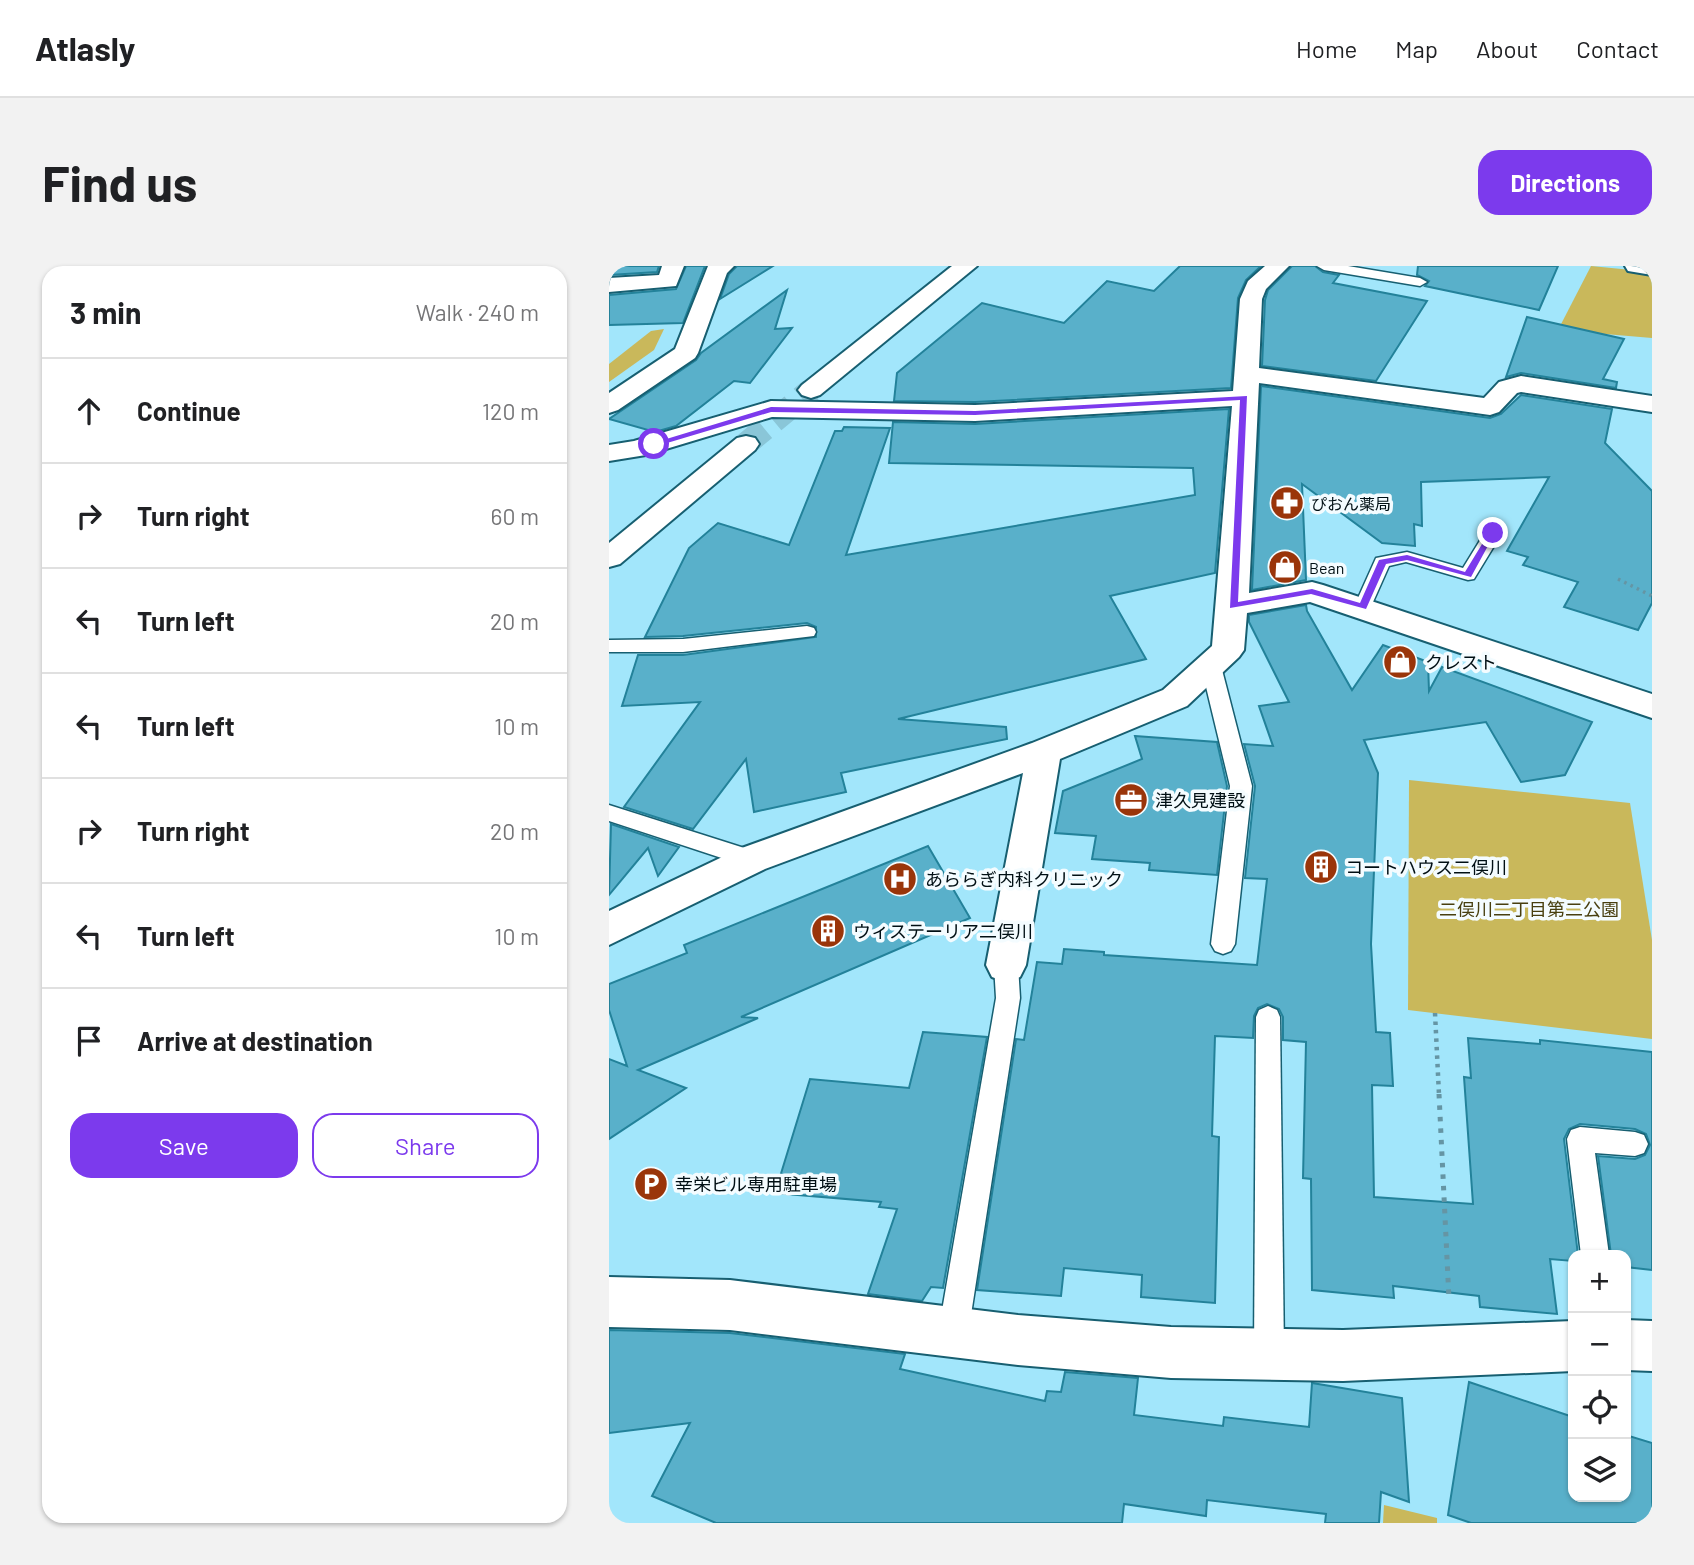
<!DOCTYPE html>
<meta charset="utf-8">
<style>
:root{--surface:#fff;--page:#f2f2f2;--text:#202124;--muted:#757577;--line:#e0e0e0;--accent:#7c3aed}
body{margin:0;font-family:Barlow,"Noto Sans JP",sans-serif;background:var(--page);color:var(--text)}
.controls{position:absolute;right:21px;bottom:21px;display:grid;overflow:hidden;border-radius:14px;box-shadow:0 2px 5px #0004}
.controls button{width:63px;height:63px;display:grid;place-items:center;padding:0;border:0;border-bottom:2px solid var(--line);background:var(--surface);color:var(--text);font:35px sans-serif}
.stop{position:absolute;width:21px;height:21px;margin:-16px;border:5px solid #7c3aed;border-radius:50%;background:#fff}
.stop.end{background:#7c3aed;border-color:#fff;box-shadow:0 2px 7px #0008}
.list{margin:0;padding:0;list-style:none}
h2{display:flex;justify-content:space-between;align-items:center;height:91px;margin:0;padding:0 28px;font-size:30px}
h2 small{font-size:23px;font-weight:400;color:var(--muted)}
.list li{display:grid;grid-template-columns:46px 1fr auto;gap:21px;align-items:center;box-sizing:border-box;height:105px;padding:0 28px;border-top:2px solid var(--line)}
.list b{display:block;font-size:26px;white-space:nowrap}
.list em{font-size:23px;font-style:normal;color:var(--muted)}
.actions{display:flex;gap:14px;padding:21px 28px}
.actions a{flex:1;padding:16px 0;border:2px solid var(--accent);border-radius:21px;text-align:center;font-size:24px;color:var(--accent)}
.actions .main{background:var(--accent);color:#fff}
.icon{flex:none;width:38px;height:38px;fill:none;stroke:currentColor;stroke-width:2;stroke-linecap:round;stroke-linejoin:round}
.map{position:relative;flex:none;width:1043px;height:1257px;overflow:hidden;border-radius:21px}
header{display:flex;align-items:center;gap:42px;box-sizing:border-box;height:98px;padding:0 35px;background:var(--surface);border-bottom:2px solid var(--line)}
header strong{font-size:33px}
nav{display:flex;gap:38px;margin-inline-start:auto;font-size:24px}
.intro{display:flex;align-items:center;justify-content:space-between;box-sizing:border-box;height:168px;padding:0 42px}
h1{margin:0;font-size:49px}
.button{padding:18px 32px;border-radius:21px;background:var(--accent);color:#fff;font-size:24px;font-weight:700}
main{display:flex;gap:42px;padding:0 42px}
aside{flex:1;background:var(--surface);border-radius:21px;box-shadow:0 2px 5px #0004}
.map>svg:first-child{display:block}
.green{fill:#c9b85b}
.building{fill:#59b0ca;stroke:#23829a;stroke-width:2}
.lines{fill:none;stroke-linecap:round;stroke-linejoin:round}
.tertiary-tunnel{stroke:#8ac6d8;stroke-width:24;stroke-dasharray:24 12;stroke-linecap:butt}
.service-casing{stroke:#175f71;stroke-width:3}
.minor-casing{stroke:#175f71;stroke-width:4}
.tertiary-casing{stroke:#175f71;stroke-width:4}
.path-far2{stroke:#6595a4;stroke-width:3.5;stroke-dasharray:2.5 4.5;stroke-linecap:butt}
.path-far1{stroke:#6595a4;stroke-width:4.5;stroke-dasharray:3.5 5;stroke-linecap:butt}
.path{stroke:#6595a4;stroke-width:5;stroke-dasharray:4.5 7;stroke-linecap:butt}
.service{fill:#fff;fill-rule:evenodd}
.minor{fill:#fff;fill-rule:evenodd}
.tertiary{fill:#fff;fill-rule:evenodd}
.route{fill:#7c3aed}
.labels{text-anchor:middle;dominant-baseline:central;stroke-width:7;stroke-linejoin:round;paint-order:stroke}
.far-poi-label{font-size:16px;fill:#000f14;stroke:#f4fcff;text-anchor:start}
.poi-label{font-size:18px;fill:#000f14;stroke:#f4fcff;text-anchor:start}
.park-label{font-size:18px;fill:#483f0f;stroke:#f4fcff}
</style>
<header>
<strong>Atlasly</strong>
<nav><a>Home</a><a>Map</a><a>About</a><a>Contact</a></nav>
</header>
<div class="intro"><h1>Find us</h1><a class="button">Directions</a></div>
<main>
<aside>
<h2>3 min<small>Walk · 240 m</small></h2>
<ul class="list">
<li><svg class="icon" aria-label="ahead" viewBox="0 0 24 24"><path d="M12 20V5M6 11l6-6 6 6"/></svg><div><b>Continue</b></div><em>120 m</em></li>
<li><svg class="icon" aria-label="right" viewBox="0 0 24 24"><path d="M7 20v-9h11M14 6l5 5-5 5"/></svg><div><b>Turn right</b></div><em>60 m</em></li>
<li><svg class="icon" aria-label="left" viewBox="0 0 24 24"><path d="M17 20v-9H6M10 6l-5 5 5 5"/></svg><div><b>Turn left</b></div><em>20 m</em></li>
<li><svg class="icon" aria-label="left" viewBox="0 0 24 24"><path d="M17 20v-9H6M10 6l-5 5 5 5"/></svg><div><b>Turn left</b></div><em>10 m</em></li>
<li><svg class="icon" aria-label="right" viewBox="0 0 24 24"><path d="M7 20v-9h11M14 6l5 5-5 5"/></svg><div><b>Turn right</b></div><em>20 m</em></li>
<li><svg class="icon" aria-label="left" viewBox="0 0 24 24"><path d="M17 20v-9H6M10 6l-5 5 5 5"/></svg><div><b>Turn left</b></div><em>10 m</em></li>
<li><svg class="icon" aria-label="arrive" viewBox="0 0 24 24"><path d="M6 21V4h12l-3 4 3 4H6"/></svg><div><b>Arrive at destination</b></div></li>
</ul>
<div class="actions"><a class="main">Save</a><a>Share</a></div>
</aside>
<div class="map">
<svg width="1043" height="1257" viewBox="0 0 1043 1257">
<rect width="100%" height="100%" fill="#a2e6fb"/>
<!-- green -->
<g class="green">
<path d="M982 0 1043 6V72L949 64Z"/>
<path d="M55 63 45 84 0 116V98L42 65Z"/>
<path d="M800 514 1021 537 1043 674V773L799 744Z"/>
<path d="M775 1239 828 1252V1257H774Z"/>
</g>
<!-- building -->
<g class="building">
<path d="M0 0H50L48 6 0 9Z"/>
<path d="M77 0H96L74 57 0 59V29L67 23Z"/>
<path d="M128 0H164L111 33 120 8Z"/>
<path d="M571 0H652L637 14 629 32 622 122 366 136 285 135 288 107 373 37 455 57 498 15 545 25Z"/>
<path d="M683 0H706L714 6 730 9 724 17 818 35 767 115 653 100 656 34 659 24Z"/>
<path d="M809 0H949L930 44 816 20 820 15 808 9Z"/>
<path d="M178 24 166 63 183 62 141 117 125 115 67 160 46 166 0 153 87 94 92 87Z"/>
<path d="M918 51 1015 73 994 113 1008 116 1007 122 912 107 897 111Z"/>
<path d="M652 120 881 152 892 148 912 129 1003 143 996 177 1043 225V337L1029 364 955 341 969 316 914 299 919 291 898 285 940 211 812 216 813 260 805 258 806 280 773 277 693 218 697 314 643 324Z"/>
<path d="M620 143 606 307 501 330 537 393 289 453 397 461 398 473 232 507 237 526 145 546 137 493 84 563 15 541 91 436 13 440 29 389H74L207 371V361L198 357 74 370 36 371 80 282 109 257 180 279 226 165H233L235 161 281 162 237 289 586 229 584 202 280 197 284 156 366 158Z"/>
<path d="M697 339 698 345 743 424 774 379 819 396 820 425 833 401 983 456 956 509 912 516 877 456 755 474 769 507 762 678 767 766 781 767 784 820 763 819 765 931 864 938 855 811 862 812 859 772 931 778V774L1043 786V1004L1017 1001V989H1002L989 890 1026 893 1036 889 1041 879 1037 868 1026 863 971 858 960 863 955 873 969 989H964V995L941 993 948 1048 871 1041 870 1030 784 1020 785 1032 703 1024 702 913 694 912 697 776 674 774V751L670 743 658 738 649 742 645 750 644 772 606 770 603 870 610 871 606 1037 532 1031 533 1009 455 1002 452 1030 368 1024 407 773 415 774 428 696 453 698 455 683 495 686V689L648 699 658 613 636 612 646 520 635 478 664 480 650 440 680 436 640 356V349Z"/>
<path d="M526 470 608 476 618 520 608 609 540 604 541 597 483 593 487 570 446 567 454 525 533 493Z"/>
<path d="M2 558 70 581 49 610 39 582 0 629Z"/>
<path d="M319 580 361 652 132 751 149 752 29 804 77 822 0 873V793L18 800 0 744V718L78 687 75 679Z"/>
<path d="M314 766 378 771 334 1022 322 1021 313 1035 259 1028 288 943 270 941 272 936 166 927 201 813 300 822Z"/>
<path d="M0 1064 121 1067 296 1088 291 1103 436 1135 438 1125 452 1126 456 1106 529 1112 525 1149 614 1160 615 1151 700 1161 703 1117 793 1132 800 1236 772 1226 770 1257H716L717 1248 598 1234 597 1250 515 1238 513 1257H107L43 1230 81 1157 0 1167Z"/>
<path d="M860 1116 964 1151V1231H1017V1169L1043 1177V1257H862L839 1249Z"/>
</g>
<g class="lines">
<!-- tertiary-tunnel -->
<path class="tertiary-tunnel" d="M137 178 202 124"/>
<!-- service casing -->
<g class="service-casing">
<g id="service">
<path d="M708 0H739L811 12 818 16 811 20 715 4Z"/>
<path d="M884 262 893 267 865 313 859 314 797 296 780 300 760 345 754 347 745 341 767 292 798 286 854 302 878 263Z"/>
<path d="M198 360 205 362 207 366 205 370 74 386H0V374L74 373Z"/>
<path d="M602 394 609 395 612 400 643 520 626 678 622 685 614 688 606 685 602 678 621 520 592 400 595 395Z"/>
<path d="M0 539 151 587 154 593 151 599 143 602 0 555Z"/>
<path d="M397 689 405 692 409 699 411 732 359 1068 354 1078 344 1083 334 1078 329 1068 387 732 385 699 389 692Z"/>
<path d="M659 740 668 744 671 751 675 1089 671 1100 660 1104 649 1100 645 1089 647 751 650 744Z"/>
<path d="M971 861 1026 866 1035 869 1039 878 1035 887 1026 890 986 887 1000 989H972L958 873 962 864Z"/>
</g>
</g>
<!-- minor casing -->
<g class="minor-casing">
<g id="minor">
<path d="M53 0H75L67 20 0 26V12L50 9Z"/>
<path d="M99 0H125L118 7 89 87 86 92 9 144 0 147V127L66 83Z"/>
<path d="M656 0H680L657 23 653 33 650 102 875 132 890 116 912 110 1043 130V146L912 126 908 127 890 146 881 149 650 117 640 327 703 316 714 319 1043 428V452L701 336 638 347 635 384 630 391 578 440 451 493 417 699 411 711 397 716 383 711 377 699 414 507 156 603 0 679V645L130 583 423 477 554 424 603 380 623 140 366 155 163 151 37 189 0 195V179L25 175 162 135 366 139 624 125 631 33 639 15Z"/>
<path d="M1016 0H1043V9L1019 5Z"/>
<path d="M0 1011 121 1014 409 1049 562 1061 734 1064 964 1055V1105L734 1115 562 1112 409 1099 121 1064 0 1061Z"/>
<path d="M1017 1054 1043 1055V1105L1017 1104Z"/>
</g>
</g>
<!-- tertiary casing -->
<g class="tertiary-casing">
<g id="tertiary">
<path d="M343 0H368L211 129 202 132 193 129 189 124 193 119Z"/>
<path d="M137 170 146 172 150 178 146 184 11 298 0 301V277L128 172Z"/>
</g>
</g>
<!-- path-far2 -->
<path class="path-far2" d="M1009 313 1043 330"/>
<!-- path-far1 -->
<path class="path-far1" d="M826 747 830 829"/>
<!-- path -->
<path class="path" d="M830 828 840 1033"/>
<!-- service -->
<use href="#service" class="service"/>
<!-- minor -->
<use href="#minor" class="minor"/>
<!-- tertiary -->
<use href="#tertiary" class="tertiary"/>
</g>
<!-- route -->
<path class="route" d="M638 130 629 336 703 323 751 337 770 294 798 289 856 306 881 265H887L862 311 798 294 777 298 757 343 702 328 621 342 631 134 366 149 162 146 48 180 41 178 162 141 366 145Z"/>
<!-- icons -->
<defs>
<g id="pharmacy-disc" transform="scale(1.75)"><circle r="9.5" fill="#9a350a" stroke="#f4fcff"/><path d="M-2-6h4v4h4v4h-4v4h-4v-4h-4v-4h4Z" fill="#fff"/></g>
<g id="shop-disc" transform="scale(1.75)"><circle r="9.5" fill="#9a350a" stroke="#f4fcff"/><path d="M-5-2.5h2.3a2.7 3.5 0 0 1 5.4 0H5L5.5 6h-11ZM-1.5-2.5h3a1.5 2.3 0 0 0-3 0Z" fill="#fff"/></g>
<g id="office-disc" transform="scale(1.75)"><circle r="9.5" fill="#9a350a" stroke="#f4fcff"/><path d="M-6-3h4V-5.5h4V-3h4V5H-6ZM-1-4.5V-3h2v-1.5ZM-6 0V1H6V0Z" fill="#fff"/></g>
<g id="building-disc" transform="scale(1.75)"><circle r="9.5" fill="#9a350a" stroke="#f4fcff"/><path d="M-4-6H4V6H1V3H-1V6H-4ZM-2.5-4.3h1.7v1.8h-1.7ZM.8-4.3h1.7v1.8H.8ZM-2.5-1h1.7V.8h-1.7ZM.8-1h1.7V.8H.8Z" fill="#fff"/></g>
<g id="hospital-disc" transform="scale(1.75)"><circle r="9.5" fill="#9a350a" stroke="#f4fcff"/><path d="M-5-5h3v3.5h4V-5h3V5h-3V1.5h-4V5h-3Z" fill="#fff"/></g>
<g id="parking-disc" transform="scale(1.75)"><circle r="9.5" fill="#9a350a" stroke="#f4fcff"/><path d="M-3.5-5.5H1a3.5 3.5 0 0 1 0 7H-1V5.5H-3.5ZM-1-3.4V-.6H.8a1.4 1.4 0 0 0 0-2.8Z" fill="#fff"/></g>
</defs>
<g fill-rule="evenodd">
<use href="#pharmacy-disc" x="678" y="237"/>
<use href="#shop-disc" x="676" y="301"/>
<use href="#shop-disc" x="791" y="396"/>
<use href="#office-disc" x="522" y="534"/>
<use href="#building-disc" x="712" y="601"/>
<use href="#hospital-disc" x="291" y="613"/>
<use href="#building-disc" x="219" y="665"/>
<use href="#parking-disc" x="42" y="918"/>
</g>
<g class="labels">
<!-- far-poi labels -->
<g class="far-poi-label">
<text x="702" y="237">ぴおん薬局</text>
<text x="700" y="301">Bean</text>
</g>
<!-- poi labels -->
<g class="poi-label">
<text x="816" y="396">クレスト</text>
<text x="546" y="534">津久見建設</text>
<text x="736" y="601">コートハウス二俣川</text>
<text x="316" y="613">あららぎ内科クリニック</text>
<text x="244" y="665">ウィステーリア二俣川</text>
<text x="66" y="918">幸栄ビル専用駐車場</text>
</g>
<!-- park labels -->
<g class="park-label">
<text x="920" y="643">二俣川二丁目第二公園</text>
</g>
</g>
</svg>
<div class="controls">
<button>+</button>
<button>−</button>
<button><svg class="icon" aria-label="locate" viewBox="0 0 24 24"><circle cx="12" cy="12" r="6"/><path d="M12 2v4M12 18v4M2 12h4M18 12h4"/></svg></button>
<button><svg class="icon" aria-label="layers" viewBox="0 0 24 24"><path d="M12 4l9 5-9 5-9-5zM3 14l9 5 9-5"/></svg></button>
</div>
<div class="stop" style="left:45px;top:178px"></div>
<div class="stop end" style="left:884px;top:267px"></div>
</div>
</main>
